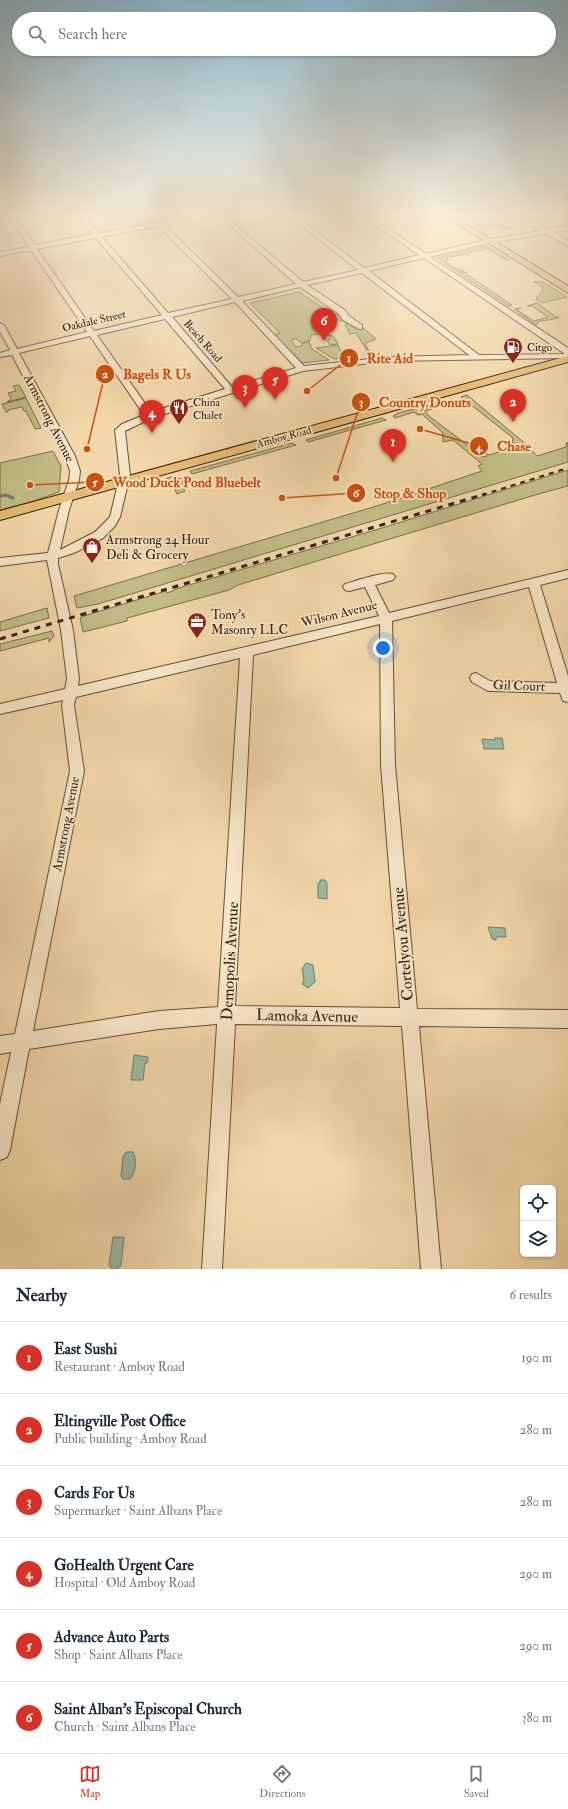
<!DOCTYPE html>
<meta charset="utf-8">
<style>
:root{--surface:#fff;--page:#f2f2f3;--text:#1f2937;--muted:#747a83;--line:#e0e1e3;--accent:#d93025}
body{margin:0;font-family:"IM FELL Double Pica",serif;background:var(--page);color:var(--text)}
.controls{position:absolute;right:12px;bottom:12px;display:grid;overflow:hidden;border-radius:6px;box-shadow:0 1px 3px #0004}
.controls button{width:36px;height:36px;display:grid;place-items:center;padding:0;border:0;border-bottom:1px solid var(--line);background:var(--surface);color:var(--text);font:20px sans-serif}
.you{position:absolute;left:383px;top:648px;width:14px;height:14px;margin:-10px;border:3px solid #fff;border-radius:50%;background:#1a73e8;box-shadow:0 0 0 6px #1a73e833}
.badge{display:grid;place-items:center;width:26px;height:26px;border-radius:50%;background:var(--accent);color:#fff;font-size:13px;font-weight:700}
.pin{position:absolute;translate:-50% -33px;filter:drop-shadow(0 1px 2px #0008)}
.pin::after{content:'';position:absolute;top:21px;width:14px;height:12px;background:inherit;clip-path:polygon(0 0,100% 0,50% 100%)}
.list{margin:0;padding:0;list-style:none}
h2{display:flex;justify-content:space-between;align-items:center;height:52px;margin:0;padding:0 16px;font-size:17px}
h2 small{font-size:13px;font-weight:400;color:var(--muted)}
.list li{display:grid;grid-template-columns:26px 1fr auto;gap:12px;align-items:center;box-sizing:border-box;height:72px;padding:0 16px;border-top:1px solid var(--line)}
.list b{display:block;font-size:15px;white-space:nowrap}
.list p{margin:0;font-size:13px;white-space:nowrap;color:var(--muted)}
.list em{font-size:13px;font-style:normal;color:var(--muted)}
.icon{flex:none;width:22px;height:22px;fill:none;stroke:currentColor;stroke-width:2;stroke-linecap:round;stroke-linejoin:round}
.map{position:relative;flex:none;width:568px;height:1269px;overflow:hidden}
.search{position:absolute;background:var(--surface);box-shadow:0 1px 3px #0004;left:12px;right:12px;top:12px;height:44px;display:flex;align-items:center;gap:10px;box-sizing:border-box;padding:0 14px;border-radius:22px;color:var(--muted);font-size:15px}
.sheet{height:484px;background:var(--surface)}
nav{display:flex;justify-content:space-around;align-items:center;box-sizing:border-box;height:56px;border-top:1px solid var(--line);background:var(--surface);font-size:11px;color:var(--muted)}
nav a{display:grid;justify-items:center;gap:2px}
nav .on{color:var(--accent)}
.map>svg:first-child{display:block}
.green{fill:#c0bd84;stroke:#7a6f4b}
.water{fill:#9bbaa4;stroke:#727d6a}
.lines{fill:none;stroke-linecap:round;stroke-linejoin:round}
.stream{stroke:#727d6a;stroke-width:3}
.minor-casing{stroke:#634e38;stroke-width:2}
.major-casing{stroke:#342112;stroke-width:2}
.minor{fill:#f6e5c7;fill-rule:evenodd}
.major{fill:#e8bc74;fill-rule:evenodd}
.rail-far1{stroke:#342112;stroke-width:2;stroke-dasharray:5 5;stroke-linecap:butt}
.rail{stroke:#342112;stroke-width:3;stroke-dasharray:6 6;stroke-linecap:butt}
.labels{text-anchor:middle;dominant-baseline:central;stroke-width:3.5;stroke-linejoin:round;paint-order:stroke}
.far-street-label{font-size:11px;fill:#342112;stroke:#f6e5c7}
.far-poi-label{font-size:11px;fill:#342112;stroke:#f6e5c7;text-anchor:start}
.street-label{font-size:13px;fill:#342112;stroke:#f6e5c7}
.poi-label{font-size:13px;fill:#342112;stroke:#f6e5c7;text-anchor:start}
.near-street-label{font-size:16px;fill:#342112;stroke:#f6e5c7}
.leader{fill:none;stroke:#cd510d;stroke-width:1.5}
.callout-dot{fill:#cd510d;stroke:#f6e5c7;stroke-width:1.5}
.mark-label{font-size:12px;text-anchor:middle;font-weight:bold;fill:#fff}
.callout-label{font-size:14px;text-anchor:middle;font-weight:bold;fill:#cd510d;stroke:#f6e5c7;stroke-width:3.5;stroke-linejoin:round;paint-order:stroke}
</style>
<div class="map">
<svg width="568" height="1269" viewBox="0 0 568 1269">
<rect width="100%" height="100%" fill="#f1d7a9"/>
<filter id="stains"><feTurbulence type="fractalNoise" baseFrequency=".005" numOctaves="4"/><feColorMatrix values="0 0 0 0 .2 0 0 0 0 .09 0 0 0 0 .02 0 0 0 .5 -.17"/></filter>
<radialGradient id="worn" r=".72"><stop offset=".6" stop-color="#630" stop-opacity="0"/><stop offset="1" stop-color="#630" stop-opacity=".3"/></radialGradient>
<!-- green -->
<g class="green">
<path d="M468 216 478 220 490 218 509 229 505 230 495 224 484 227 488 230 485 231 462 217Z"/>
<path d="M486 246 509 260H506L488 249 467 253 469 255H468L465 254 446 258 448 260 445 261 456 269H460L464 271 458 272 437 258Z"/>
<path d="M468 272 465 273 512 305 509 306 459 273Z"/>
<path d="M534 282H543L567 297 542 303 536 299 538 298 537 297 542 292C544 286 539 284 534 282Z"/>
<path d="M299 292 334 315 338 314 342 320 356 329 363 328 376 339 366 343V346L372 356 371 357 356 333 350 334 345 325 347 324C343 320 339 320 333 320L334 322 331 323 332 324 326 325 328 332 323 333 333 336 338 344 330 345 327 340 330 339 329 335 324 336 321 334 311 335 310 341 302 343 296 339 291 340 296 347 302 346V343L309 342 312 349 329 360 302 363 274 335 280 333 250 303Z"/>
<path d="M537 303 556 317 559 316 558 318 537 322 538 324 536 325 514 309 521 308 517 310 534 321 548 317 532 306H527Z"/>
<path d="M338 345 344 358 334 359 316 348Z"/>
<path d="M19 385 26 397 7 402 11 399 8 393 16 391 13 386Z"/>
<path d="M467 395 527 445 537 456 566 447 567 442 568 443V462L98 604 77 608 74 596 380 505 482 471 478 466 482 464 453 440 443 442V433L422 414 418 415 414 412 395 418 393 416 398 413 453 399 459 405 455 402 425 411 429 416 483 457 487 456 482 452 490 455 518 445 512 443 513 438 461 397Z"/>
<path d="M26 398 41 428 35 429 26 411H24L22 407 8 410V412H6L2 404Z"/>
<path d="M382 418 386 420 308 442 306 440Z"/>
<path d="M292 443 296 445 192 474 190 471Z"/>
<path d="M53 451 61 466 59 492 34 501 0 510V463Z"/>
<path d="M568 470V486L535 495 238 585 229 590 127 618V621L83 632 80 618 84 616 166 591 167 593 179 588 382 528Z"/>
<path d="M176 476 177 479 180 478 185 486 183 488 185 491 177 494 174 487 167 478Z"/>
<path d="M47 608 49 618 0 631V622Z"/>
<path d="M52 631 54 636 49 642V638L0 651V644Z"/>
</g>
<!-- water -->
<g class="water">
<path d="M495 738H502L504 749H484L482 739 495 740Z"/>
<path d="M320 880H325L327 883V899L318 898V883H320Z"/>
<path d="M488 927 505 928 506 937H496V940L492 939Z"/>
<path d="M306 963 313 965 315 982 308 988 302 984 304 980 302 969Z"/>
<path d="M134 1055 148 1057 147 1063H145L143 1080H131Z"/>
<path d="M126 1152H133C137 1159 136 1173 130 1179H123L121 1176 123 1157Z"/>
<path d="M113 1237H124L121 1266H119L118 1269H111V1266H109Z"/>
</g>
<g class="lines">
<!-- stream -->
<path class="stream" d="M0 496 6 495 13 498"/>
<!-- minor casing -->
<g class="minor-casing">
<path id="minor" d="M8 216H14L35 245 93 234 78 216H84L99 233 155 223 149 216H155L161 222 193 216H204L201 218 165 225 238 297 296 284 219 216H225L303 282 358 270 289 216H296L364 268 419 255 362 216H369L426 254 489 239 540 231 517 216H524L548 229 568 226V230L553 232 568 241V246L546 234 489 243 430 257 568 348V358L389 361 303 371 152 418 125 431 130 475 120 517 115 526 103 538 74 553 58 558V564L73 630 79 679 78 686 379 616 365 587 349 591 345 590 343 587 345 584C356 581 383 571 393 574L395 577 393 580 375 585 389 613 568 570V578L540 585 568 676V702L563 701 560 693 488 691 472 682 470 678 472 674 476 673 490 681 557 683 529 587 392 621 395 765 417 1009 568 1010V1028L419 1026 441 1269H421L402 1026 235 1024 222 1269H202L217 1024 159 1029 29 1049 10 1150 7 1157 0 1160V1104L11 1052 0 1054V1036L15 1034 70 771 62 705 63 700 0 714V704L65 689 67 679 61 630 47 560 0 566V558L48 553 59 510 69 480 70 471 65 456 12 355 0 357V353L10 350 0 332V323L4 325 17 349 87 332 31 250 0 256V252L29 247ZM158 226 232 299 168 313 102 237ZM96 238 162 315 94 331 37 249ZM424 258 565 354 479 355 369 271ZM362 273 469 355 389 357 304 366 242 301 300 287 339 314 343 320 359 329H362V325L349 316 345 310 307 285ZM235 302 296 368 232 387 172 317ZM165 319 225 389 151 412 97 335ZM90 336 144 415 122 424 115 430 120 475 110 517 95 532 60 550 69 510 79 480 80 471 75 456 19 353ZM380 624 381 765 400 1008 235 1006 253 655ZM240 658 218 1007 159 1011 33 1031 84 771 74 705 76 697Z"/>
</g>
<!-- major casing -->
<g class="major-casing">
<g id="major">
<path d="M445 216H454L568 286V293Z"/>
<path d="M568 356V362L0 520V511Z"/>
</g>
</g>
<!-- minor -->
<use href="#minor" class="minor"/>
<!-- major -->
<use href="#major" class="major"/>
<!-- rail-far1 -->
<path class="rail-far1" d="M482 495 568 468"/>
<!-- rail -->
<path class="rail" d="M0 639 485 494"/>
</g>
<!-- sky -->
<linearGradient id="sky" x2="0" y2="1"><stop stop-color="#89b6cd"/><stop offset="0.55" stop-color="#f9edd8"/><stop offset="1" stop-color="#f9edd8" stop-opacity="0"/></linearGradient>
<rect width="568" height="393" fill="url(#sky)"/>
<!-- icons -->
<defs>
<g id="fuel-pin" transform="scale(1)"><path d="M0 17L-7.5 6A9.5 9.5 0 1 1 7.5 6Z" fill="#8f2418" stroke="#f6e5c7"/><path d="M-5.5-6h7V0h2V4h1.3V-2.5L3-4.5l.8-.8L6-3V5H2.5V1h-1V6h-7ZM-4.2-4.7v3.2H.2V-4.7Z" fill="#fff"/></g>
<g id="restaurant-pin" transform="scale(1)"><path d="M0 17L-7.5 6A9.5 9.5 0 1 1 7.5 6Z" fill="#8f2418" stroke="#f6e5c7"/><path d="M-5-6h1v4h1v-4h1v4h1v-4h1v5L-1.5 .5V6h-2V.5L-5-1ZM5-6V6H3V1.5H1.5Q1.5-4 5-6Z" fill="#fff"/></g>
<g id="shop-pin" transform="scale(1)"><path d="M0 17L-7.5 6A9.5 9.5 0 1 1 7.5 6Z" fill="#8f2418" stroke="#f6e5c7"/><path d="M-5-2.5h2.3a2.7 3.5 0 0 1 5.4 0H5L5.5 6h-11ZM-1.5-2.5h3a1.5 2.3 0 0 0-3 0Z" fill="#fff"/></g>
<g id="office-pin" transform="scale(1)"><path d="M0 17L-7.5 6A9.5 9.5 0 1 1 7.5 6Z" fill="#8f2418" stroke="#f6e5c7"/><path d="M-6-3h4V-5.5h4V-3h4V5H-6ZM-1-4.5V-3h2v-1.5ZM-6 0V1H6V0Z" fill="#fff"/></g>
</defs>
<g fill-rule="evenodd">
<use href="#fuel-pin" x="513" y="347"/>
<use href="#restaurant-pin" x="179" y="408"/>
<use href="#shop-pin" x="92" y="547"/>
<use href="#office-pin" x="197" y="622"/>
</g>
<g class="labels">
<!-- far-street labels -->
<g class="far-street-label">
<text transform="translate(94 321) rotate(-13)">Oakdale Street</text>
<text transform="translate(203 341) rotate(49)">Beach Road</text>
<text transform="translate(284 437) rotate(-15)">Amboy Road</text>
</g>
<!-- far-poi labels -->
<g class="far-poi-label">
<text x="527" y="347">Citgo</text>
<text x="193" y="402">China<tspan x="193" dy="13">Chalet</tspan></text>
</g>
<!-- street labels -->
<g class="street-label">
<text transform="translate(49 418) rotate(63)">Armstrong Avenue</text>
<text transform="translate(339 614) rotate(-14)">Wilson Avenue</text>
<text transform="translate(519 686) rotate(2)">Gil Court</text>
<text transform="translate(66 824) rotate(-79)">Armstrong Avenue</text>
</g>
<!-- poi labels -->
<g class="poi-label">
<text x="106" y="540">Armstrong 24 Hour<tspan x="106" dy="15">Deli &amp; Grocery</tspan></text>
<text x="211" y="615">Tony's<tspan x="211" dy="15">Masonry LLC</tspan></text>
</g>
<!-- near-street labels -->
<g class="near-street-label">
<text transform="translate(403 944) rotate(-95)">Cortelyou Avenue</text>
<text transform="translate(230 961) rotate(-87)">Demopolis Avenue</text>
<text transform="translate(307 1016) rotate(1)">Lamoka Avenue</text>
</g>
</g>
<!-- callouts -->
<path class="leader" d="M307 391L349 358M87 449L105 374M336 478L361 402M420 429L479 446M30 485L95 482M282 498L356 493"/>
<g class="callout-dot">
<circle cx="307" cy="391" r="4"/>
<circle cx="87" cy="449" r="4"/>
<circle cx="336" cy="478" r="4"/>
<circle cx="420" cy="429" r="4"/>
<circle cx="30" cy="485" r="4"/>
<circle cx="282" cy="498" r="4"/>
<circle cx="349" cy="358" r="10"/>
<circle cx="105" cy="374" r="10"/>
<circle cx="361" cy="402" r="10"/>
<circle cx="479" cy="446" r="10"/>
<circle cx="95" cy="482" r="10"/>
<circle cx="356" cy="493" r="10"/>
</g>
<g class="mark-label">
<text x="349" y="362">1</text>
<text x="105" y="378">2</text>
<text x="361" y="406">3</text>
<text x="479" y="451">4</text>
<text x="95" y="486">5</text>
<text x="356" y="497">6</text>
</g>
<g class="callout-label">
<text x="390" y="363">Rite Aid</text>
<text x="157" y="379">Bagels R Us</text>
<text x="425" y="407">Country Donuts</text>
<text x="514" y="451">Chase</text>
<text x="187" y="487">Wood Duck Pond Bluebelt</text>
<text x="410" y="498">Stop &amp; Shop</text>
</g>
<rect width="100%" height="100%" filter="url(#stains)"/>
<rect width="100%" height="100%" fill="url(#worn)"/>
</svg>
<div class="controls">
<button><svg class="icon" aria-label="locate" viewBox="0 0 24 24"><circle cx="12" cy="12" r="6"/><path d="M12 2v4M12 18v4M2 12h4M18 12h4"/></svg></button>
<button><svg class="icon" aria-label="layers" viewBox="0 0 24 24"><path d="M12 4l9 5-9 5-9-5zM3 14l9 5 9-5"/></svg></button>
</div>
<div class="you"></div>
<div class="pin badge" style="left:393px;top:462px">1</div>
<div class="pin badge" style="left:513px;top:422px">2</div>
<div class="pin badge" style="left:245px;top:408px">3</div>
<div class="pin badge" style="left:152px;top:433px">4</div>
<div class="pin badge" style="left:275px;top:400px">5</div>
<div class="pin badge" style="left:324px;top:341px">6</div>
<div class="search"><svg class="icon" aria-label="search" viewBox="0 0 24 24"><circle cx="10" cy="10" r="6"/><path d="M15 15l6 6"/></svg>Search here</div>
</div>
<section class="sheet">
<h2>Nearby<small>6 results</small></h2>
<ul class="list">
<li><span class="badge">1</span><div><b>East Sushi</b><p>Restaurant · Amboy Road</p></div><em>190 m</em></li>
<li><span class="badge">2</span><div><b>Eltingville Post Office</b><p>Public building · Amboy Road</p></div><em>280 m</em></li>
<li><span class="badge">3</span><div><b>Cards For Us</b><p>Supermarket · Saint Albans Place</p></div><em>280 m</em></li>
<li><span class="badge">4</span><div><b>GoHealth Urgent Care</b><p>Hospital · Old Amboy Road</p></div><em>290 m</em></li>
<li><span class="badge">5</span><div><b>Advance Auto Parts</b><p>Shop · Saint Albans Place</p></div><em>290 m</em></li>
<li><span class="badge">6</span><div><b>Saint Alban's Episcopal Church</b><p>Church · Saint Albans Place</p></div><em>380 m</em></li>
</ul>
</section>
<nav>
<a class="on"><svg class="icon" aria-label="map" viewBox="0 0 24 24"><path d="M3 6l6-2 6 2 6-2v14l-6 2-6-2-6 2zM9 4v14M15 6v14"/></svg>Map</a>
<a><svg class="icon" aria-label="directions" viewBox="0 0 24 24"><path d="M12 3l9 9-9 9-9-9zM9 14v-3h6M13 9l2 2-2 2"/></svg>Directions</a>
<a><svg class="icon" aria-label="saved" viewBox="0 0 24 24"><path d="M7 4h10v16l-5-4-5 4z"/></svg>Saved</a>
</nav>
